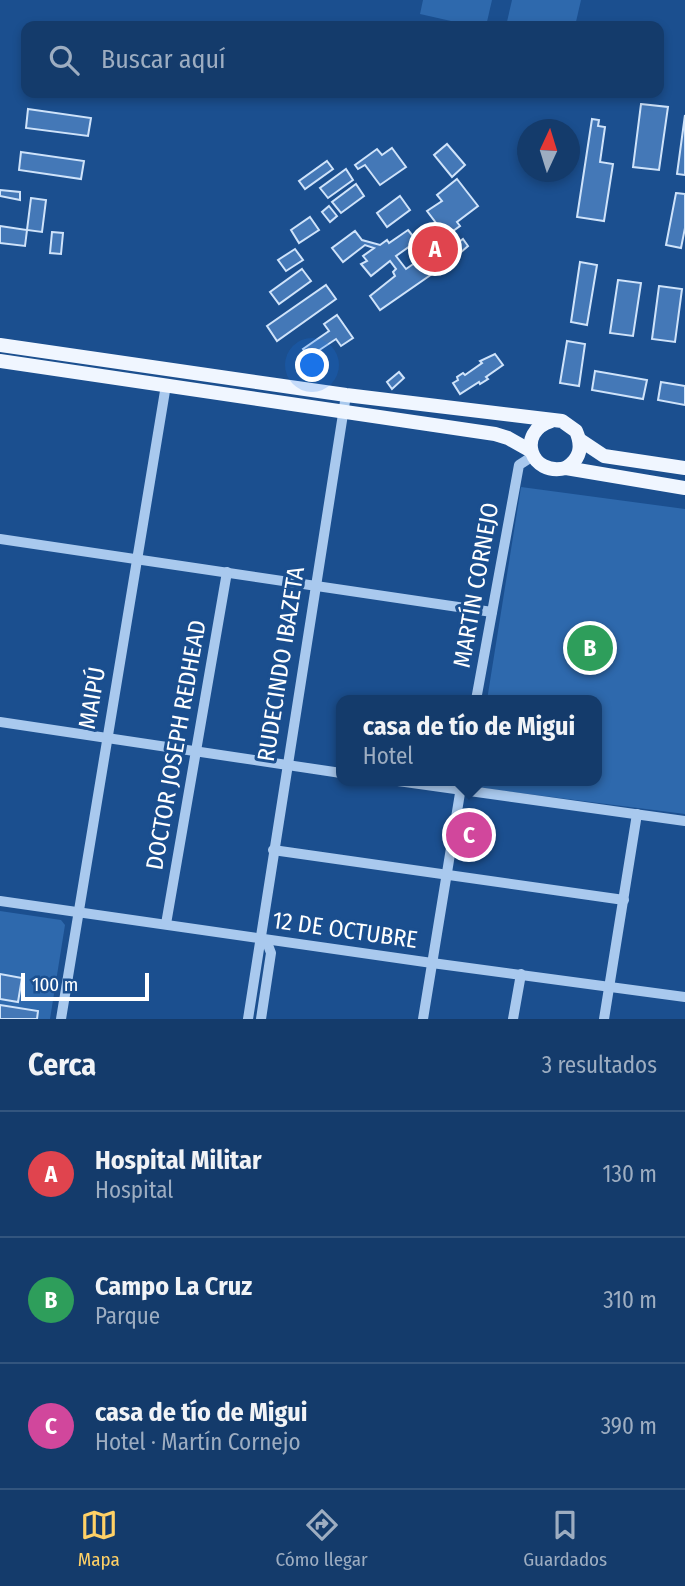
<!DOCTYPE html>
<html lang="es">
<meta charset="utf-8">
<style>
:root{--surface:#143b6b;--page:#214673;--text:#f1f3f6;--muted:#9dadc1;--line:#33557e;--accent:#ffd166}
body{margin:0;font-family:"Fira Sans Condensed",sans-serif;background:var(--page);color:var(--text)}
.compass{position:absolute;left:517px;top:119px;width:63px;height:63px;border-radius:50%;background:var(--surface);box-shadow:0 4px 10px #0003;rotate:4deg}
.scale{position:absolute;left:21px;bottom:18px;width:128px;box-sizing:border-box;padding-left:7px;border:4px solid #fff;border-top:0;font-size:19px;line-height:24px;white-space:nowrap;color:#fff;-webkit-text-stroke:5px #1b4f8f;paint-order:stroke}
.you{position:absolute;left:313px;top:366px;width:24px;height:24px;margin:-18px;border:5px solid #fff;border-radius:50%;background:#1a73e8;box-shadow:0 0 0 10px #1a73e833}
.badge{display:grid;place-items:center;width:46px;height:46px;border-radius:50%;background:var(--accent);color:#fff;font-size:23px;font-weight:700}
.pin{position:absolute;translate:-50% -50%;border:4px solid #fff;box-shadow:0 2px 7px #0006}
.popup{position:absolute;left:336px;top:695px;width:266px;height:91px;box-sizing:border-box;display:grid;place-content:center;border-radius:14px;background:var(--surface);filter:drop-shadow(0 2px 5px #0005);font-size:23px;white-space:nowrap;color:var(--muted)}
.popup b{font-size:26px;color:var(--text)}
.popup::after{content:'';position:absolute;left:50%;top:100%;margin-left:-14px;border:14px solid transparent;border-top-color:var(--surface)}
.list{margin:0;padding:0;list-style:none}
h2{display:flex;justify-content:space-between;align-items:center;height:91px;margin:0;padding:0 28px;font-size:30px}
h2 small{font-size:23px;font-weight:400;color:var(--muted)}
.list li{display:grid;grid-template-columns:46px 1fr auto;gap:21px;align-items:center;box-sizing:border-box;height:126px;padding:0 28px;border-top:2px solid var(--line)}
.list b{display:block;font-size:26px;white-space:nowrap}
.list p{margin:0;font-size:23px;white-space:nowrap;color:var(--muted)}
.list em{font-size:23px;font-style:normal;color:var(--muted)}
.icon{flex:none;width:38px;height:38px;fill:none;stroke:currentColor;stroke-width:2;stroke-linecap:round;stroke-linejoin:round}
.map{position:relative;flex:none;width:685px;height:1019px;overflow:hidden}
.search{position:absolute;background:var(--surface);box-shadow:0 4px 10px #0003;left:21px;right:21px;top:21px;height:77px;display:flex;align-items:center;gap:18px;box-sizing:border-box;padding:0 24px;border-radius:14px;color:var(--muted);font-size:26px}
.sheet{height:469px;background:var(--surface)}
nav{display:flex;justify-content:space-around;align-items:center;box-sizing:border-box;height:98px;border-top:2px solid var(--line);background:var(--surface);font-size:19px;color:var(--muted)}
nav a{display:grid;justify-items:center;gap:4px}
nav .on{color:var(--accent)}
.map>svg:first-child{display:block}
.green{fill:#2e69ad}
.building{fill:#4478b7;stroke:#cfe3fa;stroke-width:2}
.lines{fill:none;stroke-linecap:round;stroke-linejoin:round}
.minor{stroke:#a9c9ee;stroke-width:10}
.major{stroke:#f0f6ff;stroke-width:14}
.labels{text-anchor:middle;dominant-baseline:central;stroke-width:6;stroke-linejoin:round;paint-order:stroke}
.street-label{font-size:24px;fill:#fff;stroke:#1b4f8f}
</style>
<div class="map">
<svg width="685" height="1019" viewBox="0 0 685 1019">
<rect width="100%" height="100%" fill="#1b4f8f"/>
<!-- green -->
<g class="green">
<path d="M423 0H492L486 26H473L420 14Z"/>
<path d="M512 0H581L575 26H506Z"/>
<path d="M521 487 685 509V814L473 787 474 781H597V700H487Z"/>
<path d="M0 911 61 920 65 925 50 1019H0Z"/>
</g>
<!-- building -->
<g class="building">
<path d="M641 104 668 107 659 170 633 167Z"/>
<path d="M28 109 91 118 88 136 26 128Z"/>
<path d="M685 115V175L677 174Z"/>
<path d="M592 119 599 120 598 126 605 127 600 162 613 164 604 221 577 217Z"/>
<path d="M447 144 465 165 452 177 434 155Z"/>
<path d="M392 148 406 167 380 185 365 165 358 169 355 165 377 149 382 155Z"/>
<path d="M21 152 84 161 81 179 19 170Z"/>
<path d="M327 161 333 169 305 189 299 181Z"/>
<path d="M346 169 353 180 328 198 320 188Z"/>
<path d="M457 179 478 206 457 222 460 226 446 236 427 211 442 201 437 195Z"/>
<path d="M356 184 364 196 341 213 332 202Z"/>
<path d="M0 190 20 192V200L0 196Z"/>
<path d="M676 193 685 194V228L681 248 666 245Z"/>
<path d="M400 196 410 210 387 227 377 213Z"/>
<path d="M31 198 46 200 42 232 27 230Z"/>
<path d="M329 206 337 216 330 222 322 212Z"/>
<path d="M310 217 319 230 299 243 291 230Z"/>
<path d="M0 226 27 230 25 246 0 243Z"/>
<path d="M408 230 417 241 396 256 406 269 435 249 445 265 380 310 370 296 395 276 393 272 396 269 390 261 371 276 361 264 367 261 363 256 374 248 365 245 343 262 332 248 355 231 362 240 380 245 387 240 389 243Z"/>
<path d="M52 232 63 233 61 254 50 253Z"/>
<path d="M463 239 468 246 460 253 455 245Z"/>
<path d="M295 249 303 260 286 271 278 260Z"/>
<path d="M580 262 597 265 587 325 571 322Z"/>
<path d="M302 269 311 281 279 304 270 292Z"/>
<path d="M618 280 641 283 633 336 610 333Z"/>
<path d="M326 285 336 299 277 341 267 326Z"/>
<path d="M659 286 682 289 675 342 652 339Z"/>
<path d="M337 315 353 338 341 346 336 339 309 357 303 349 329 331 324 324Z"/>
<path d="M567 341 585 344 579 386 560 383Z"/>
<path d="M495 354 503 365 486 377 488 379 480 384 479 382 460 394 453 383 458 380 457 377 463 373 465 375 482 363 480 361Z"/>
<path d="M595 371 647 380 643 399 592 390Z"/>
<path d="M399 372 404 378 392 389 387 382Z"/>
<path d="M661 382 685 386V405L658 400Z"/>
<path d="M0 974 22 978 18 1002 0 999Z"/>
<path d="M0 1005 38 1011 37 1019H0Z"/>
</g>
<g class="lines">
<!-- minor -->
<g class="minor">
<path d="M0 539 492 612"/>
<path d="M476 700 519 465 533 456"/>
<path d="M0 722 341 773"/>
<path d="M398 781 685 821"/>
<path d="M273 850 624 900"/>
<path d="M0 901 432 963 685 997"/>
<path d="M166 924 227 572"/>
<path d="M61 1019 166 385"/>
<path d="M248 1019 346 395"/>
<path d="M261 1019 271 953 268 945 261 939"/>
<path d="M423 1019 462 781"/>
<path d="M513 1019 521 974"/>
<path d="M604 1019 637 814"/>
</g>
<!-- major -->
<g class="major">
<path d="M0 345 346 395 562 421 576 431C583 447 580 459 566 468"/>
<path d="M0 361 495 434 508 438 531 451"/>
<path d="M551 421C516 432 530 477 566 468L685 488"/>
<path d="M580 440 604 456 685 468"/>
</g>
</g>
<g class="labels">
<!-- street labels -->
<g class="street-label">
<text transform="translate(476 585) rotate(-80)">MARTÍN CORNEJO</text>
<text transform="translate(281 664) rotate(-81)">RUDECINDO IBAZETA</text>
<text transform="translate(92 698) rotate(-80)">MAIPÚ</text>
<text transform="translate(176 745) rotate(-80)">DOCTOR JOSEPH REDHEAD</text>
<text transform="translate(345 930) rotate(8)">12 DE OCTUBRE</text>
</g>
</g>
</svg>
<svg class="compass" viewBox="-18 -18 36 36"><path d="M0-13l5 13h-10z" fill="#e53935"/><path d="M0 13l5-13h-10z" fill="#9dadc1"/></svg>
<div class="scale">100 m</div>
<div class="you"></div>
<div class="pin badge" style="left:435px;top:249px;background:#e0444e">A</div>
<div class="pin badge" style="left:590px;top:648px;background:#2e9e5b">B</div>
<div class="pin badge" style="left:469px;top:835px;background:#d1479c">C</div>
<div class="popup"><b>casa de tío de Migui</b>Hotel</div>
<div class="search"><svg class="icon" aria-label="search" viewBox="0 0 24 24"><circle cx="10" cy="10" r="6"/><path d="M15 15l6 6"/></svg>Buscar aquí</div>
</div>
<section class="sheet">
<h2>Cerca<small>3 resultados</small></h2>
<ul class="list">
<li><span class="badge" style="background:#e0444e">A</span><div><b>Hospital Militar</b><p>Hospital</p></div><em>130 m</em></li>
<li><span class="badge" style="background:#2e9e5b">B</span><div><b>Campo La Cruz</b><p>Parque</p></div><em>310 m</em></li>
<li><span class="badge" style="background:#d1479c">C</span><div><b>casa de tío de Migui</b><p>Hotel · Martín Cornejo</p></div><em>390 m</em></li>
</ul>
</section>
<nav>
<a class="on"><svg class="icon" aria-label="map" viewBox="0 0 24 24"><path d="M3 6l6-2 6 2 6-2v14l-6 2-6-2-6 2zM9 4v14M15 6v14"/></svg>Mapa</a>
<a><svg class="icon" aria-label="directions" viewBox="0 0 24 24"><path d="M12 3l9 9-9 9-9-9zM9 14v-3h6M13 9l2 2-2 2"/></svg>Cómo llegar</a>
<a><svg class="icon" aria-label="saved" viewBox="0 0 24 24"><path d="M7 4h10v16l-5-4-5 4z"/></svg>Guardados</a>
</nav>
